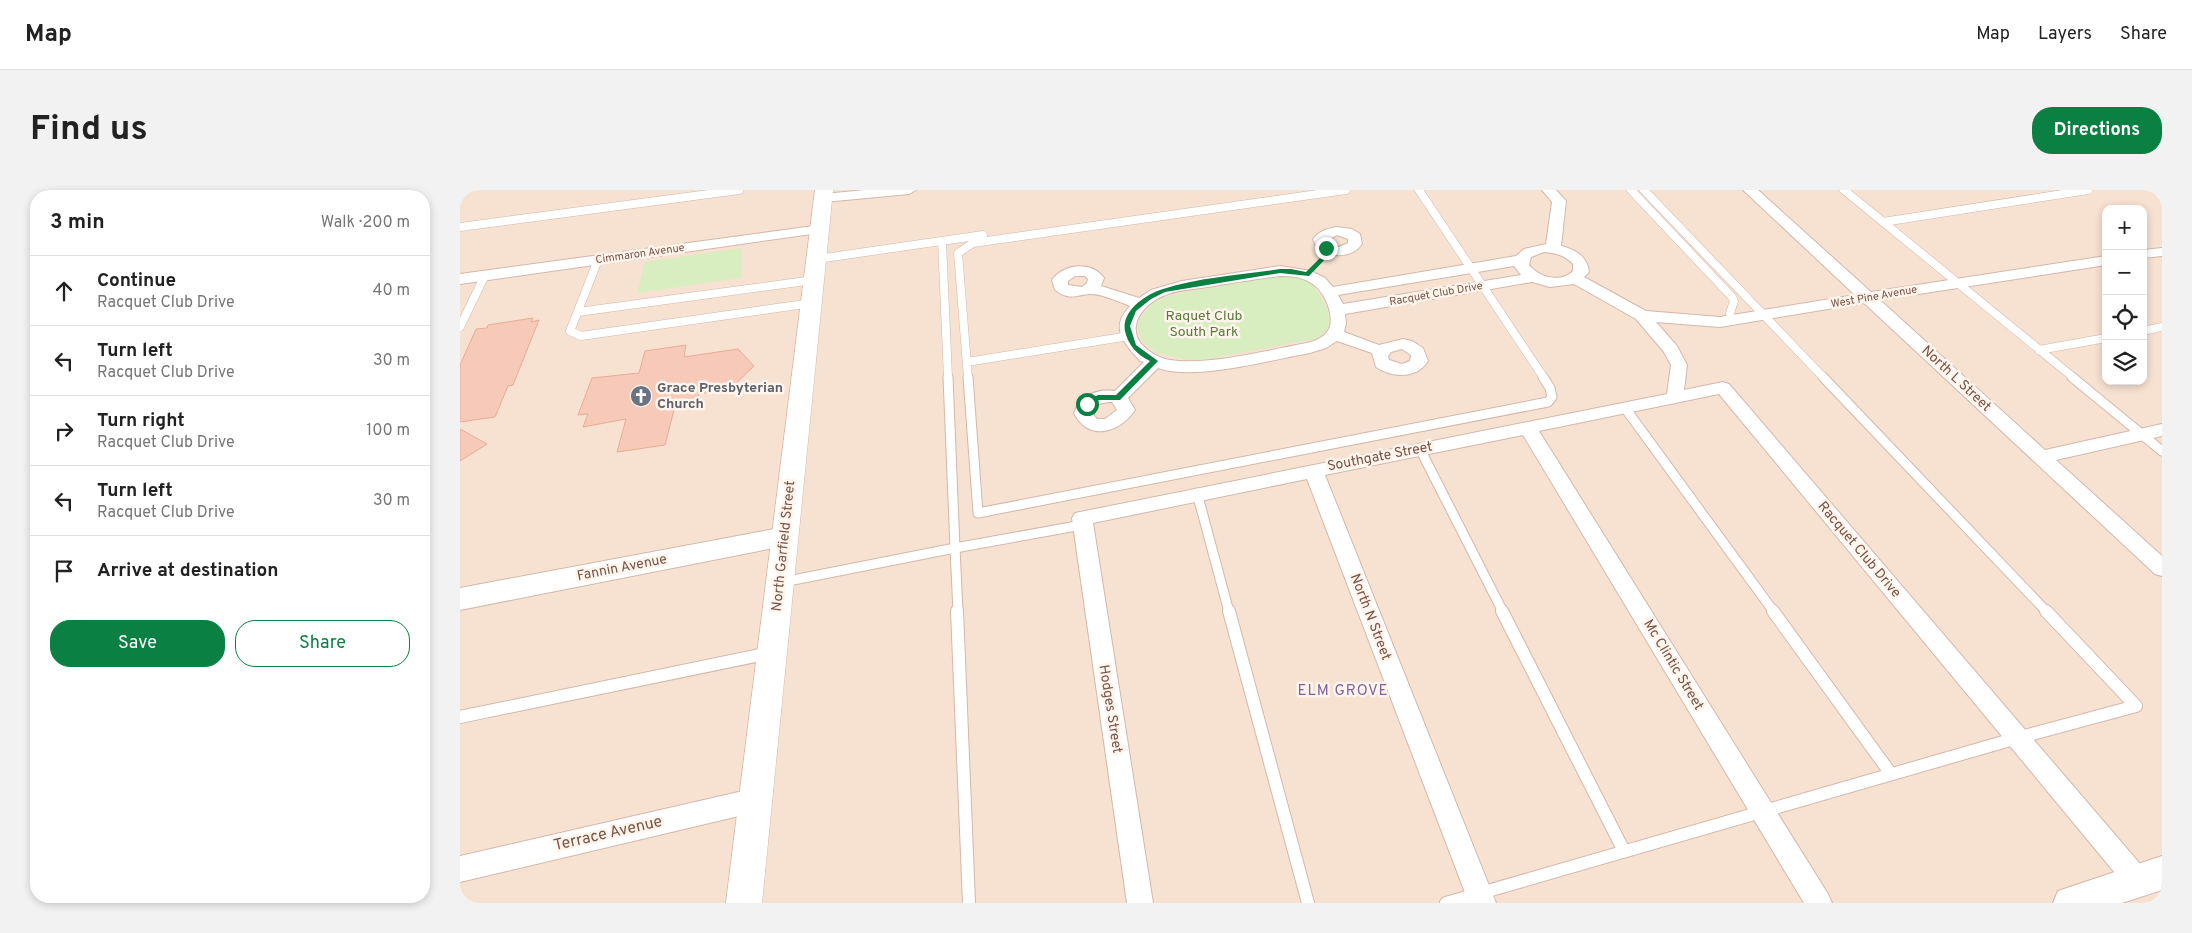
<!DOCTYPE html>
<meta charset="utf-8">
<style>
:root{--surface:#fff;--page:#f2f2f2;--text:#222;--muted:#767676;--line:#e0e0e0;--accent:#0b8043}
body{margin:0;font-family:Overpass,sans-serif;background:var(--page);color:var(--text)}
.controls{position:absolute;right:15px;top:15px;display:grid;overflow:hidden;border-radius:10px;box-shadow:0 2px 8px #0003}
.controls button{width:45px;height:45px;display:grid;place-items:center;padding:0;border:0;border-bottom:1px solid var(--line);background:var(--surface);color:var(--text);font:25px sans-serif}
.stop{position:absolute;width:15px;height:15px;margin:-11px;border:4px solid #0b8043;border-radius:50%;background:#fff}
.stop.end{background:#0b8043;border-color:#fff;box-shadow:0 1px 5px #0008}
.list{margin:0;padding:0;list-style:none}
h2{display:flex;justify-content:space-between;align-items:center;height:65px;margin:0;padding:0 20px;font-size:21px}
h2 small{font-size:16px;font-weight:400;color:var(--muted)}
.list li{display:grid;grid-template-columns:32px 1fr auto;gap:15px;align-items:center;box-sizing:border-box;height:70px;padding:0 20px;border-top:1px solid var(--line)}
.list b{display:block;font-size:19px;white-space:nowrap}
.list p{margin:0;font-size:16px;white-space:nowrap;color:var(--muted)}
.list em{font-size:16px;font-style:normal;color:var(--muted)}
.actions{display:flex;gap:10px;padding:15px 20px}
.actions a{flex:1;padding:11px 0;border:1px solid var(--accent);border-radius:20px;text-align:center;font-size:18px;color:var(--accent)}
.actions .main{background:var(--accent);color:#fff}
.icon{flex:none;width:28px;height:28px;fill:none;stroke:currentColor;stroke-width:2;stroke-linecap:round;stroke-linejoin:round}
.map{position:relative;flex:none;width:1702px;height:713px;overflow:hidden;border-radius:20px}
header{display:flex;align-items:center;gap:30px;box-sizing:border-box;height:70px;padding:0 25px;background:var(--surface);border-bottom:1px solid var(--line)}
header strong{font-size:24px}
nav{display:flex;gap:28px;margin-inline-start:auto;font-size:18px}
.intro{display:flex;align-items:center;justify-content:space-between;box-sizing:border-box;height:120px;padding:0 30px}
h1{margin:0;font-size:35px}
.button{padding:12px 22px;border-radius:20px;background:var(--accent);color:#fff;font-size:18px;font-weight:700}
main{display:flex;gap:30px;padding:0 30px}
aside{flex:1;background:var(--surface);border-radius:20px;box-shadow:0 2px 8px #0003}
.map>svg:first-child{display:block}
.residential{fill:#f7e1d1;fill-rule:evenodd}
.green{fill:#d8edc0}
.building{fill:#f6c9b8;stroke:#eaac97}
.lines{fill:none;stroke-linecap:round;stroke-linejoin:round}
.service-far2-casing{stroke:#d3b8ab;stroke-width:9}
.service-far1-casing{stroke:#d3b8ab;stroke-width:11}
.service-casing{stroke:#d3b8ab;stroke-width:14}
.minor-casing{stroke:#d3b8ab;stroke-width:2}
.tertiary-casing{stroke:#d3b8ab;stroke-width:2}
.secondary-casing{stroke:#d9b9aa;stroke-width:1}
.service-far2{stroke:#fff;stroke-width:8}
.service-far1{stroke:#fff;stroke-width:9}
.service{stroke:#fff;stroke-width:12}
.minor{fill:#fff;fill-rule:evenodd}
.tertiary{fill:#fff;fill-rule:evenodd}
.secondary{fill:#fff;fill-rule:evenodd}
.route{fill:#0b8043}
.labels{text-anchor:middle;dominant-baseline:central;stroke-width:5;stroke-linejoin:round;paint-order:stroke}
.far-street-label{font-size:11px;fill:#795246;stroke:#fff5ec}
.park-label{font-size:14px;fill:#567a3b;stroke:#fff5ec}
.street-label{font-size:14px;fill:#795246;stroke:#fff5ec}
.worship-label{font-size:14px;font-weight:bold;fill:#5b616d;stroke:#fff5ec;text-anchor:start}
.neighbourhood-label{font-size:15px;letter-spacing:1px;fill:#81619d;stroke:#fff5ec}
.near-street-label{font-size:16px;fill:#795246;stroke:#fff5ec}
</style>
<header>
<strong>Map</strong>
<nav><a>Map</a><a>Layers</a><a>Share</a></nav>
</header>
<div class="intro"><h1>Find us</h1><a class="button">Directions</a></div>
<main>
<aside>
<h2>3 min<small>Walk · 200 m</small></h2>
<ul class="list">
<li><svg class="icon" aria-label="ahead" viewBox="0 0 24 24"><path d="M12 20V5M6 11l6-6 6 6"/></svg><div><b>Continue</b><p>Racquet Club Drive</p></div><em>40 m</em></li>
<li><svg class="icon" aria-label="left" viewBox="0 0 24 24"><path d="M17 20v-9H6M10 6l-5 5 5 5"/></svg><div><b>Turn left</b><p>Racquet Club Drive</p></div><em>30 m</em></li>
<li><svg class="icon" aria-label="right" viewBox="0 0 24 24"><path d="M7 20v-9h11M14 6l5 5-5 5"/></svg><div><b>Turn right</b><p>Racquet Club Drive</p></div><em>100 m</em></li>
<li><svg class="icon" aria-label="left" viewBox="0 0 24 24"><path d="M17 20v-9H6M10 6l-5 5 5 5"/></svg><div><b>Turn left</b><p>Racquet Club Drive</p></div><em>30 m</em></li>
<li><svg class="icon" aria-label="arrive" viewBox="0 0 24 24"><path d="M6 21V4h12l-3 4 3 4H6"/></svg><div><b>Arrive at destination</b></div></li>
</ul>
<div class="actions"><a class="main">Save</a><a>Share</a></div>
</aside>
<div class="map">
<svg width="1702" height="713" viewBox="0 0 1702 713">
<rect width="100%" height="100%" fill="#fef0e3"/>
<!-- residential -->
<path class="residential" d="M0 0H1702V713H0ZM1646 19H1683V191H1646Z"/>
<!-- green -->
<g class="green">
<path d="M282 58 281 88 177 103 185 72Z"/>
<path d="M821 86C830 86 840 87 848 91 856 96 872 124 870 133 868 141 860 146 854 149L742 170H729L697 163 682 151 678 139 679 131 690 115 700 109 725 102Z"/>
</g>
<!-- building -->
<g class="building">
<path d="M73 128 71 132 79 130 53 195 48 196 35 227 0 232V175L16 139 27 138 28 135Z"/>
<path d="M226 155 224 167 278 159 294 176 270 199 239 204 237 209 216 212 205 255 157 262 166 229 123 237 128 224 118 225 132 188 179 183 185 161Z"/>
<path d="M0 239 27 254 0 271Z"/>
</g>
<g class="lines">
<!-- service-far2 casing -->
<g class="service-far2-casing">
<g id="service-far2">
<path d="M959 0 1084 188"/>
<path d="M1171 0 1272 107 1274 111 1270 123 1272 131"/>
<path d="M1184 0 1364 188"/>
<path d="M1384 0 1614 188"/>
<path d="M1423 32 1628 0"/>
<path d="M0 37 279 0"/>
<path d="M482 51 488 188"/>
<path d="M357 69 523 45"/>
<path d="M138 70 110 141 121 146 352 113"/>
<path d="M118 122 354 90"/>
<path d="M0 137 25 85"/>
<path d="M1683 141 1702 137"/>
<path d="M1579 160 1646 148"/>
<path d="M507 172 669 146"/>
<path d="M508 188 498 63 513 53 886 0"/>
</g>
</g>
<!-- service-far1 casing -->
<g class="service-far1-casing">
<g id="service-far1">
<path d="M488 187 495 358 622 335"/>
<path d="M508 187 518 323 1088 212 1092 207 1090 198 1083 187"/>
<path d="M1363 187 1587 422"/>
<path d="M1612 187 1702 261"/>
<path d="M1165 218 1314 422"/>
<path d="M960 259 1043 422"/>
<path d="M737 303 769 422"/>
<path d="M323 392 495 358 498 422"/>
</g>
</g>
<!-- service casing -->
<g class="service-casing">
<g id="service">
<path d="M497 421 509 713"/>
<path d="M769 421 848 713"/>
<path d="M1042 421 1164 661"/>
<path d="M1313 421 1431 584"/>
<path d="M0 527 310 463"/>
<path d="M986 713 1557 548 1676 516 1586 421"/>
</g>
</g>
<!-- minor casing -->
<g class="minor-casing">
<g id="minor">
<path d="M405 0H456L449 4 364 12 357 8 364 4Z"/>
<path d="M1082 0H1096L1106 11 1101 56C1116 60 1127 66 1129 82L1124 87 1186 121 1260 127 1395 105 1283 0H1298L1411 102 1646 66V75L1420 110 1585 260 1702 234V246L1596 270 1702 366V386L1695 384 1404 113 1260 137 1196 132 1217 156 1227 175 1224 200 1263 192 1269 194 1687 682 1691 691 1687 700 1678 704 1669 700 1259 204 1079 241 1368 704 1372 713H1344L1063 245 865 285 1036 713H1009L847 289 633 333 693 713H667L612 328 615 323 1207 204 1211 175 1204 162 1176 129 1114 94 1090 97 1072 92 885 124 886 133 884 142 919 155 943 149 952 151 963 158 968 171C957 189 932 188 916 177L912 163 877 151 866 158 850 163C810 170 735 191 698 178L668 208 675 220C660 243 628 252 614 223 620 206 637 198 655 201L684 172 680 171C664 153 649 138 670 116 660 112 641 104 632 104 617 104 611 112 595 100L592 90C604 73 632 71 644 88L641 96 679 108 691 100 722 91 820 76 851 81 865 88 873 97 1056 66 1064 59 1086 54 1092 12ZM1084 62C1096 63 1104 65 1113 74V81C1100 93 1080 88 1069 75L1071 67ZM1054 76 1061 85 883 114 878 105ZM625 86 628 89 627 93 622 97 608 95V91L615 86ZM820 86C832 86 844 87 854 95 865 103 877 129 867 142 863 148 854 151 847 153 808 160 748 176 710 170 698 168 682 159 677 147 671 129 688 112 703 106 717 100 733 99 748 97 772 93 796 89 820 86ZM942 159 951 165 950 171 942 174 929 170 928 166 931 162ZM652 212 657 220 645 229H637L632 223C635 214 643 212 652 212Z"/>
<path d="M361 35 366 36 368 39 366 42 0 94V84Z"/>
<path d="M876 37 892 39 900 44 902 54C892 69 871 67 857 59L853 49C859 41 867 39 876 37ZM877 45 888 49V53L879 57 869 54 868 50Z"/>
<path d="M1702 58V66L1683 68V60Z"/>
<path d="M296 598 305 602 308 610 305 618 296 622 0 692V666Z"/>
</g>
</g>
<!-- tertiary casing -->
<g class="tertiary-casing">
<g id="tertiary">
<path d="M325 337 334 340 338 347 334 354 0 420V398Z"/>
<path d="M1702 666V700L1662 713H1593L1598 701Z"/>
</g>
</g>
<!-- secondary casing -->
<g class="secondary-casing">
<path id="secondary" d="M355 0H373L302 713H266Z"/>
</g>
<!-- service-far2 -->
<use href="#service-far2" class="service-far2"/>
<!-- service-far1 -->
<use href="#service-far1" class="service-far1"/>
<!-- service -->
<use href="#service" class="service"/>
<!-- minor -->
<use href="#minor" class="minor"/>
<!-- tertiary -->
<use href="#tertiary" class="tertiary"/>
<!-- secondary -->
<use href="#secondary" class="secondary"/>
</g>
<!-- route -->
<path class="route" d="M864 57 874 60 849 86 820 83 705 102 691 109 676 121 670 136 676 155 698 171 660 210H639L629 215H624V212L638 205H656L690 171C677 165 668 155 665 141 661 121 686 104 703 99 739 87 782 85 820 79H831L846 82 867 61 864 59Z"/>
<!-- icons -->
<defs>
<g id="church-disc" transform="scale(1.125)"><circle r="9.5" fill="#6b7280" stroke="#fff5ec"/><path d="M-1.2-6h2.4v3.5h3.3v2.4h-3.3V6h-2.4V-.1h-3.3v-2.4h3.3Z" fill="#fff"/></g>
</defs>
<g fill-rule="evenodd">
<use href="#church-disc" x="181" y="206"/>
</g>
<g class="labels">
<!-- far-street labels -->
<g class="far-street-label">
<text transform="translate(180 64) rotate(-8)">Cimmaron Avenue</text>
<text transform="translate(976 104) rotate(-10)">Racquet Club Drive</text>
<text transform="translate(1414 107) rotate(-10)">West Pine Avenue</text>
</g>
<!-- park labels -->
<g class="park-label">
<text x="744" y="126">Raquet Club<tspan x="744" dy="16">South Park</tspan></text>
</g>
<!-- street labels -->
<g class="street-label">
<text transform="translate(1496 189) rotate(43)">North L Street</text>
<text transform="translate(920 267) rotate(-11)">Southgate Street</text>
<text transform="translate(324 356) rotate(-84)">North Garfield Street</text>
<text transform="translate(1399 360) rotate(50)">Racquet Club Drive</text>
<text transform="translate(162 378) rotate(-11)">Fannin Avenue</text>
<text transform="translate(910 427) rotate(69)">North N Street</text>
<text transform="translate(1213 475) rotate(59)">Mc Clintic Street</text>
<text transform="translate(650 519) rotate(81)">Hodges Street</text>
</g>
<!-- worship labels -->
<g class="worship-label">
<text x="197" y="198">Grace Presbyterian<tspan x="197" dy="16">Church</tspan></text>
</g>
<!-- neighbourhood labels -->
<g class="neighbourhood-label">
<text x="883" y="501">ELM GROVE</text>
</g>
<!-- near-street labels -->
<g class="near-street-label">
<text transform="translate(148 644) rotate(-13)">Terrace Avenue</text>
</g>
</g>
</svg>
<div class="controls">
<button>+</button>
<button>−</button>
<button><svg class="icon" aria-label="locate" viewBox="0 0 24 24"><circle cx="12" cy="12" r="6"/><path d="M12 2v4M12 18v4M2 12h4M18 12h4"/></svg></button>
<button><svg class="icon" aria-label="layers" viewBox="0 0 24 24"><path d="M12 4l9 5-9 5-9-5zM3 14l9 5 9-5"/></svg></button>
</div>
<div class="stop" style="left:627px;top:214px"></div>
<div class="stop end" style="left:866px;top:58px"></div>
</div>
</main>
